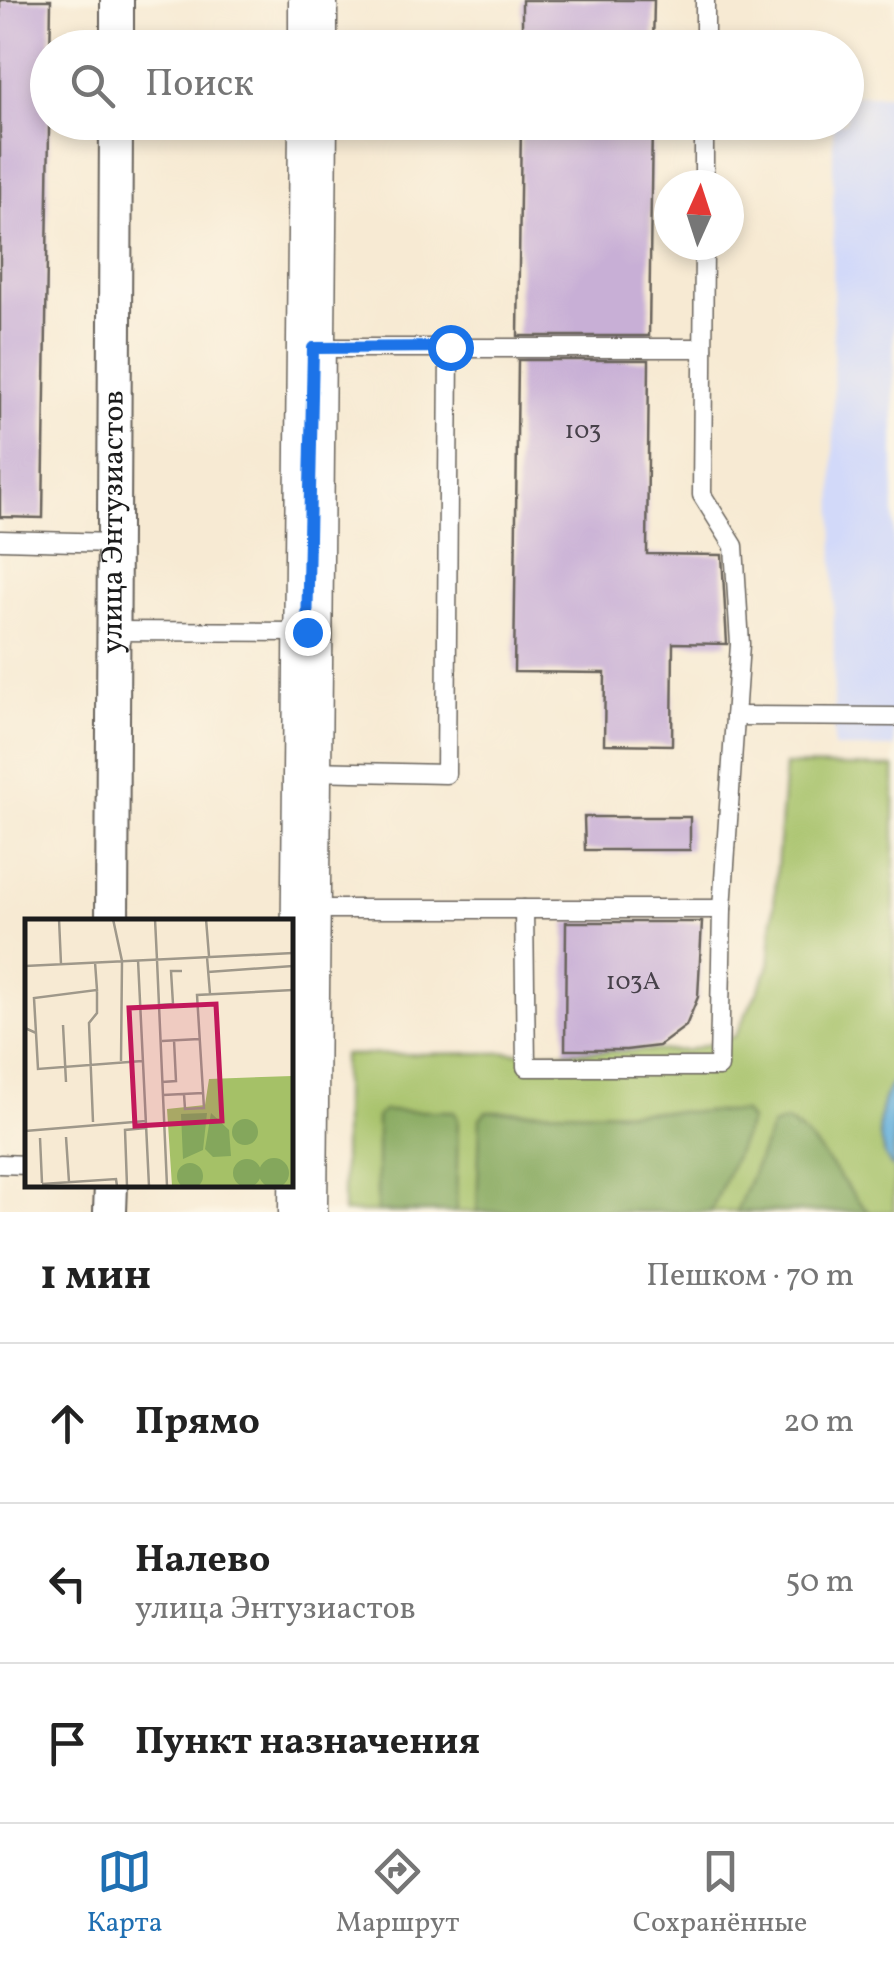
<!DOCTYPE html>
<html lang="ru">
<meta charset="utf-8">
<style>
:root{--surface:#fff;--page:#f6f6f6;--text:#222;--muted:#767676;--line:#e0e0e0;--accent:#1f6fb2}
body{margin:0;font-family:Vollkorn,serif;background:var(--page);color:var(--text)}
.compass{position:absolute;left:654px;top:170px;width:90px;height:90px;border-radius:50%;background:var(--surface);box-shadow:0 5px 15px #0003;rotate:3deg}
.stop{position:absolute;width:30px;height:30px;margin:-22px;border:8px solid #1a73e8;border-radius:50%;background:#fff}
.stop.end{background:#1a73e8;border-color:#fff;box-shadow:0 2px 10px #0008}
.list{margin:0;padding:0;list-style:none}
h2{display:flex;justify-content:space-between;align-items:center;height:130px;margin:0;padding:0 40px;font-size:42px}
h2 small{font-size:32px;font-weight:400;color:var(--muted)}
.list li{display:grid;grid-template-columns:65px 1fr auto;gap:30px;align-items:center;box-sizing:border-box;height:160px;padding:0 40px;border-top:2px solid var(--line)}
.list b{display:block;font-size:38px;white-space:nowrap}
.list p{margin:0;font-size:32px;white-space:nowrap;color:var(--muted)}
.list em{font-size:32px;font-style:normal;color:var(--muted)}
.icon{flex:none;width:55px;height:55px;fill:none;stroke:currentColor;stroke-width:2;stroke-linecap:round;stroke-linejoin:round}
.map{position:relative;flex:none;width:894px;height:1212px;overflow:hidden}
.search{position:absolute;background:var(--surface);box-shadow:0 5px 15px #0003;left:30px;right:30px;top:30px;height:110px;display:flex;align-items:center;gap:25px;box-sizing:border-box;padding:0 35px;border-radius:55px;color:var(--muted);font-size:38px}
.sheet{height:610px;background:var(--surface)}
nav{display:flex;justify-content:space-around;align-items:center;box-sizing:border-box;height:140px;border-top:2px solid var(--line);background:var(--surface);font-size:28px;color:var(--muted)}
nav a{display:grid;justify-items:center;gap:5px}
nav .on{color:var(--accent)}
.map>svg:first-child{display:block}
.built{fill:#d2d9f9}
.green{fill:#a5c167;stroke:#606e42;stroke-width:2.5}
.forest{fill:#84a75c;stroke:#50623c;stroke-width:2.5}
.water{fill:#62afdb;stroke:#3f667c;stroke-width:2.5}
.building{fill:#c8afd6}
.lines{fill:none;stroke-linecap:round;stroke-linejoin:round}
.lane-casing{stroke:#69645c;stroke-width:21}
.street-casing{stroke:#69645c;stroke-width:36}
.secondary-casing{stroke:#69645c;stroke-width:51}
.lane{stroke:#fff;stroke-width:18}
.street{stroke:#fff;stroke-width:32}
.secondary{stroke:#fff;stroke-width:48}
.route{stroke:#1a73e8;stroke-width:12}
.labels{text-anchor:middle;dominant-baseline:central;stroke-width:8;stroke-linejoin:round;paint-order:stroke}
.number-label{font-size:25px;fill:#47414a}
.street-label{font-size:30px;fill:#1c1c1c;stroke:#fcf5e5}
.inset-road{fill:none;stroke:#9f988a;stroke-width:2.5}
.view{fill:#c2185b;fill-opacity:0.15;stroke:#c2185b;stroke-width:5}
.inset-edge{fill:none;stroke:#1c1c1c;stroke-width:5}
</style>
<div class="map">
<svg width="894" height="1212" viewBox="0 0 894 1212">
<rect width="100%" height="100%" fill="#fcf5e5"/>
<filter id="ink" filterUnits="userSpaceOnUse"><feTurbulence type="fractalNoise" baseFrequency=".01" numOctaves="2"/><feDisplacementMap in="SourceGraphic" scale="20" xChannelSelector="R" yChannelSelector="G"/><feConvolveMatrix kernelMatrix="1 2 1 2 8 2 1 2 1" color-interpolation-filters="sRGB"/></filter>
<filter id="wash" filterUnits="userSpaceOnUse"><feTurbulence type="fractalNoise" baseFrequency=".0048" numOctaves="4" result="noise"/><feDisplacementMap in="SourceGraphic" scale="40" xChannelSelector="R" yChannelSelector="G"/><feGaussianBlur stdDeviation="2.25" result="paint"/><feColorMatrix in="noise" values="0 0 0 0 0 0 0 0 0 0 0 0 0 0 0 0 0 1.4 0 .05"/><feComposite in="paint" operator="in"/></filter>
<g filter="url(#wash)">
<rect width="100%" height="100%" fill="#f7ead3"/>
<!-- built -->
<path class="built" d="M847 95H894V748H834L833 123 846 122Z"/>
<!-- green -->
<path class="green" d="M785 765 894 767V1212H343V1055L689 1050 735 1036 769 968Z"/>
<!-- forest -->
<g class="forest">
<path d="M383 1111H454L458 1119 456 1212H377V1116Z"/>
<path d="M486 1111 744 1112 750 1121 711 1212H477L480 1118Z"/>
<path d="M785 1121C812 1130 844 1189 869 1212H736L772 1126Z"/>
</g>
<!-- water -->
<path class="water" d="M894 1079V1170C873 1143 876 1106 894 1079Z"/>
<g id="blocks">
<!-- building -->
<g class="building">
<path d="M0 0H51L43 518 0 517Z"/>
<path d="M522 0H654L653 48H522Z"/>
<path d="M521 122H652L649 336H518Z"/>
<path d="M518 360H649L647 554 722 555 727 644 673 643 672 745 604 744 605 673 514 672Z"/>
<path d="M584 817H690V850H585Z"/>
<path d="M566 922H702L698 997 686 1026 659 1046 626 1050H565Z"/>
</g>
</g>
</g>
<g filter="url(#ink)">
<use href="#blocks" fill-opacity="0" stroke="#69645c" stroke-width="2.5"/>
<g class="lines">
<!-- lane casing -->
<g class="lane-casing">
<g id="lane">
<path d="M705 48V0"/>
<path d="M704 185V122"/>
<path d="M314 348H703"/>
<path d="M0 540 114 543"/>
<path d="M113 631 307 632"/>
<path d="M735 716 894 717"/>
<path d="M308 771 446 774 449 347"/>
<path d="M307 909H722"/>
<path d="M524 909 526 1067H719L722 909 740 644 734 546 702 495 704 245"/>
<path d="M0 1164 28 1165"/>
</g>
</g>
<!-- street casing -->
<g class="street-casing">
<g id="street">
<path d="M117 48V0"/>
<path id="s1" d="M112 922 116 122"/>
<path d="M110 1212 111 1184"/>
</g>
</g>
<!-- secondary casing -->
<g class="secondary-casing">
<g id="secondary">
<path d="M313 0V48"/>
<path d="M303 1212 313 122"/>
</g>
</g>
<!-- lane -->
<use href="#lane" class="lane"/>
<!-- street -->
<use href="#street" class="street"/>
<!-- secondary -->
<use href="#secondary" class="secondary"/>
</g>
</g>
<g class="lines" filter="url(#ink)">
<!-- route -->
<path class="route" d="M307 632 313 348 450 347"/>
</g>
<g class="labels">
<!-- number labels -->
<g class="number-label">
<text x="583" y="431">103</text>
<text x="633" y="982">103А</text>
</g>
<!-- street labels -->
<g class="street-label">
<text stroke="none"><textPath href="#s1" startOffset="400">улица Энтузиастов</textPath></text>
</g>
</g>
<!-- overview -->
<g transform="translate(25 919)">
<rect width="268" height="268" fill="#f7ead3"/>
<path d="M267 157V267H147L142 190 180 186 184 160Z" fill="#a5c167"/>
<path d="M182 194 178 231 158 240 156 195ZM186 194 204 211 206 237 188 238 180 230ZM207 213a13 13 0 1 1 26 0a13 13 0 1 1-26 0ZM234 254a15 15 0 1 1 30 0a15 15 0 1 1-30 0ZM208 254a14 14 0 1 1 28 0a14 14 0 1 1-28 0ZM152 257a13 13 0 1 1 26 0a13 13 0 1 1-26 0Z" fill="#84a75c"/>
<path class="inset-road" d="M34 0 36 45M88 0 97 42 96 142M130 0 132 41M181 0 184 37M182 38 185 75M113 41 124 267M132 41 142 267M0 47 268 34M183 53 268 47M134 86 148 85 146 52H157M38 106 41 163M0 109 11 114 9 79 72 71 70 43M11 114 13 150 117 142M137 122 174 120M137 163 151 162 149 121M159 175 160 190 179 189 172 76 268 71M138 176 178 174M68 203 64 104 72 94V71M0 212 121 202M41 218 44 263M15 219 17 264M17 265 91 260 92 267M102 267 100 211 121 209"/>
<path class="view" d="M191 85 197 202 110 207 104 89Z"/>
<rect width="268" height="268" class="inset-edge"/>
</g>
</svg>
<svg class="compass" viewBox="-18 -18 36 36"><path d="M0-13l5 13h-10z" fill="#e53935"/><path d="M0 13l5-13h-10z" fill="#767676"/></svg>
<div class="stop" style="left:450px;top:347px"></div>
<div class="stop end" style="left:307px;top:632px"></div>
<div class="search"><svg class="icon" aria-label="search" viewBox="0 0 24 24"><circle cx="10" cy="10" r="6"/><path d="M15 15l6 6"/></svg>Поиск</div>
</div>
<section class="sheet">
<h2>1 мин<small>Пешком · 70 m</small></h2>
<ul class="list">
<li><svg class="icon" aria-label="ahead" viewBox="0 0 24 24"><path d="M12 20V5M6 11l6-6 6 6"/></svg><div><b>Прямо</b></div><em>20 m</em></li>
<li><svg class="icon" aria-label="left" viewBox="0 0 24 24"><path d="M17 20v-9H6M10 6l-5 5 5 5"/></svg><div><b>Налево</b><p>улица Энтузиастов</p></div><em>50 m</em></li>
<li><svg class="icon" aria-label="arrive" viewBox="0 0 24 24"><path d="M6 21V4h12l-3 4 3 4H6"/></svg><div><b>Пункт назначения</b></div></li>
</ul>
</section>
<nav>
<a class="on"><svg class="icon" aria-label="map" viewBox="0 0 24 24"><path d="M3 6l6-2 6 2 6-2v14l-6 2-6-2-6 2zM9 4v14M15 6v14"/></svg>Карта</a>
<a><svg class="icon" aria-label="directions" viewBox="0 0 24 24"><path d="M12 3l9 9-9 9-9-9zM9 14v-3h6M13 9l2 2-2 2"/></svg>Маршрут</a>
<a><svg class="icon" aria-label="saved" viewBox="0 0 24 24"><path d="M7 4h10v16l-5-4-5 4z"/></svg>Сохранённые</a>
</nav>
